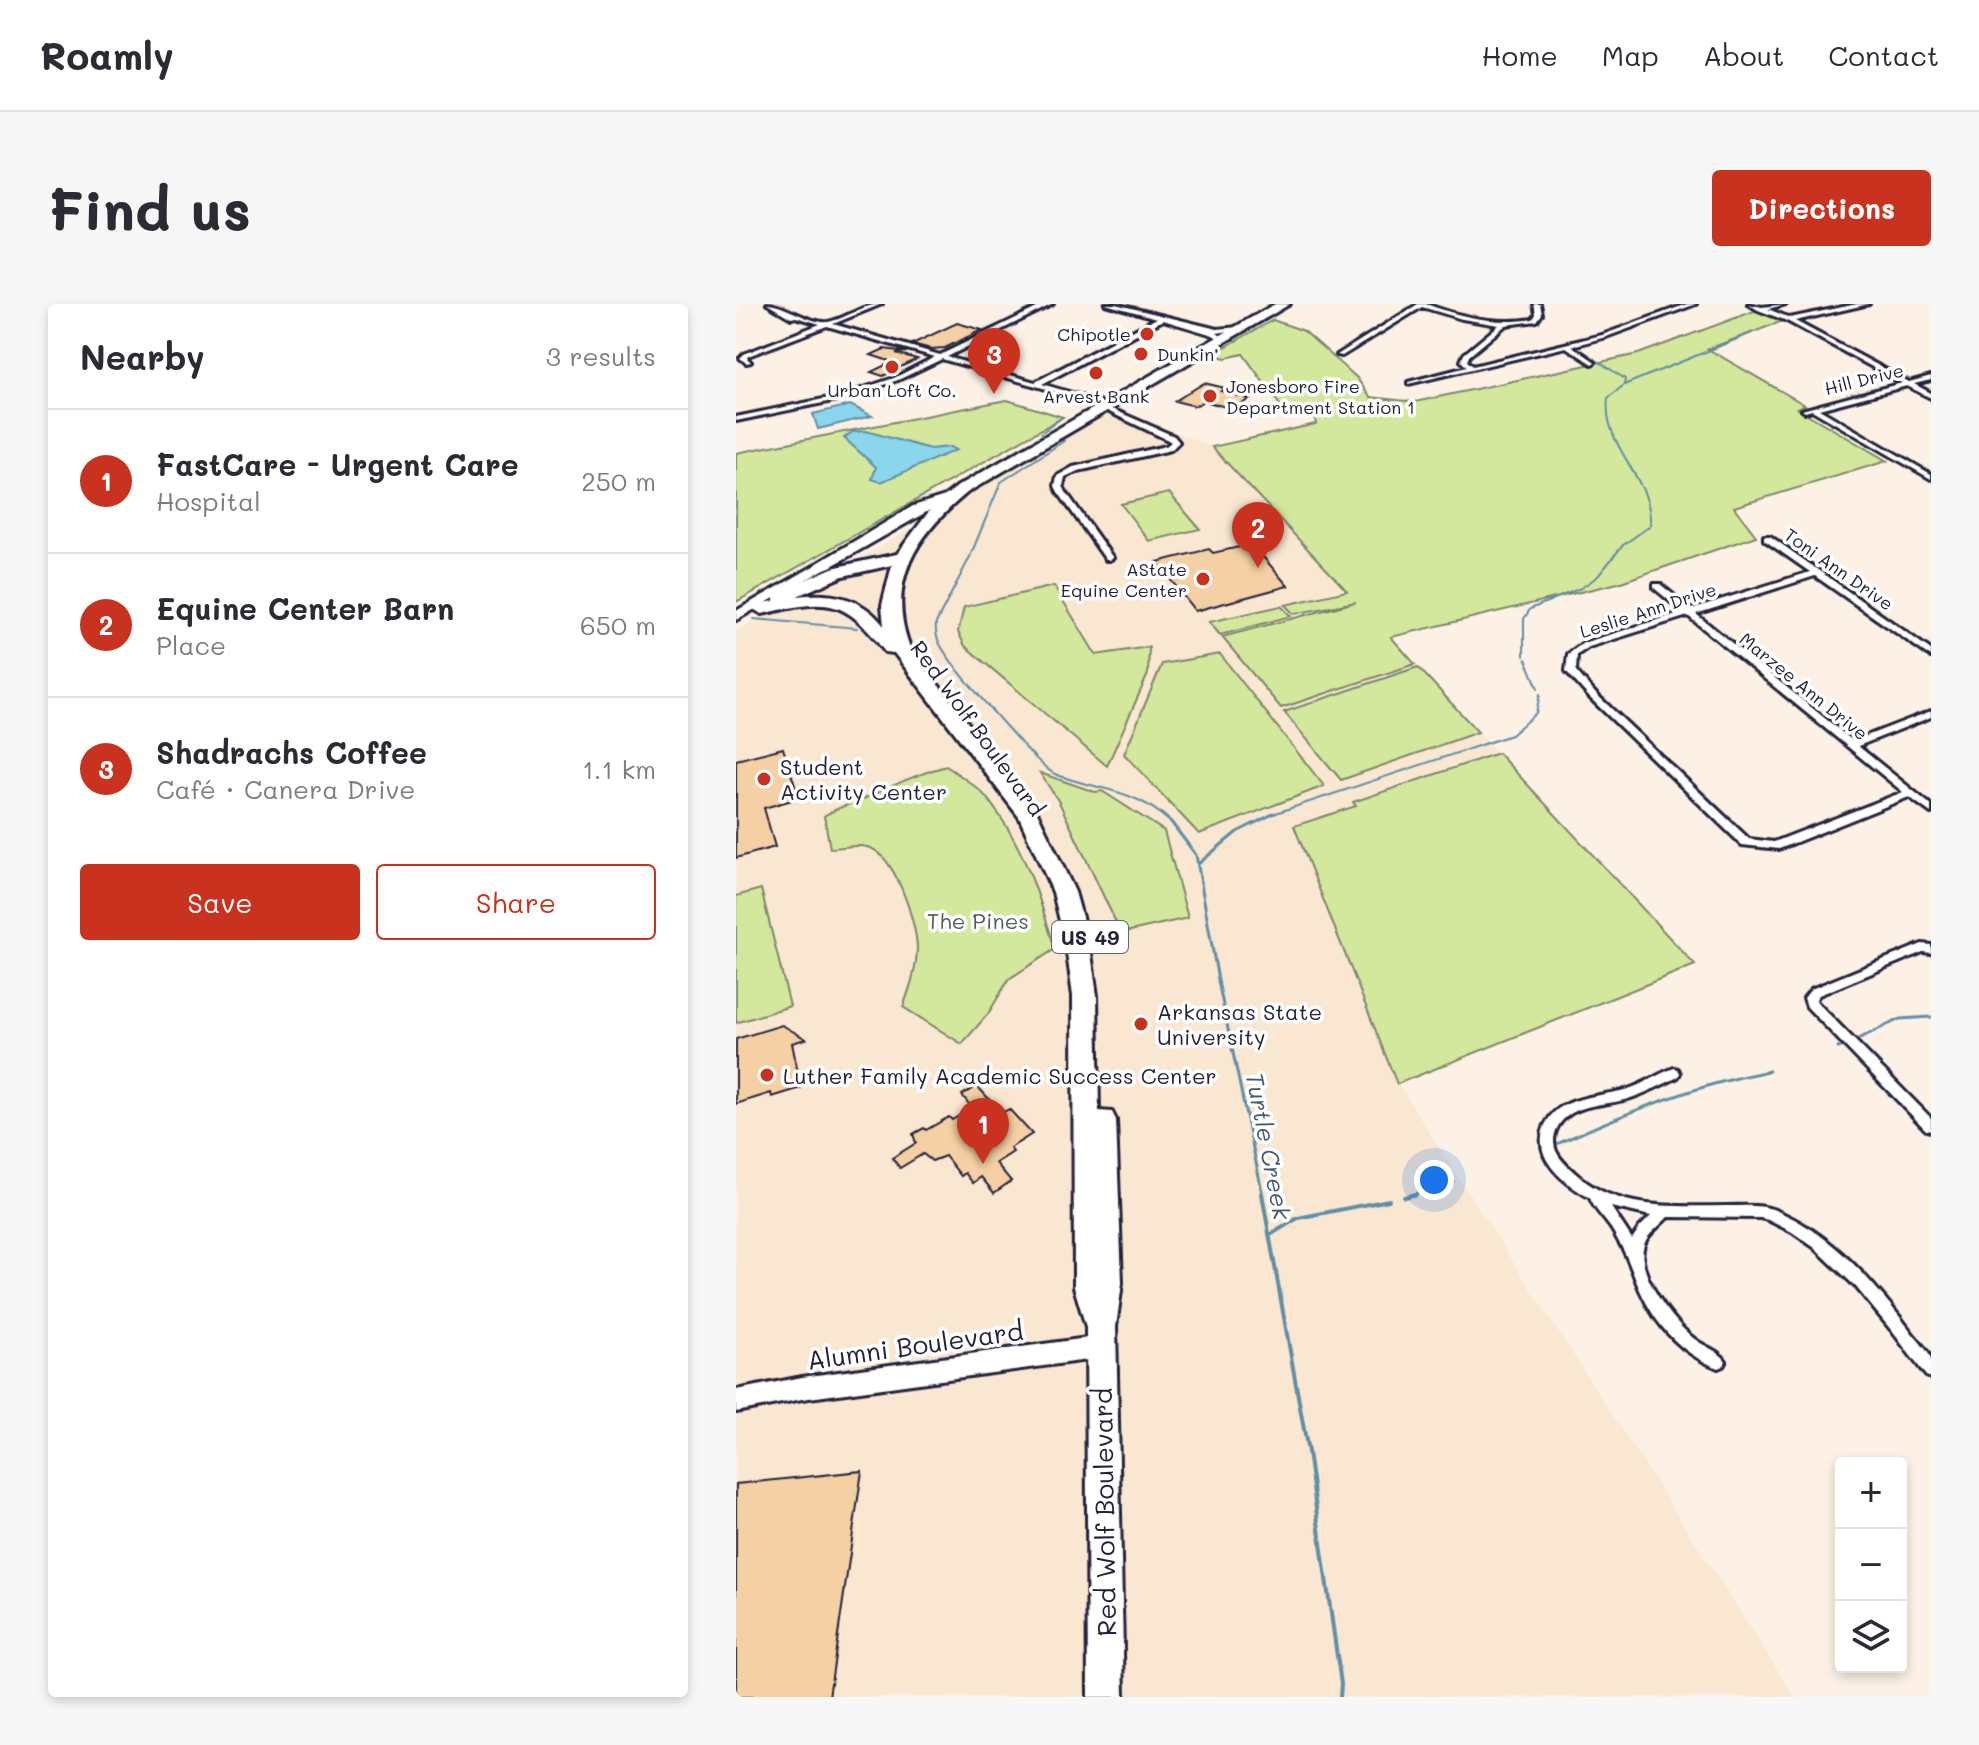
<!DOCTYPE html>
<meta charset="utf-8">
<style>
:root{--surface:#fff;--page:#f7f7f7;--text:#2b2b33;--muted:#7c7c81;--line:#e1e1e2;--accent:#c8321e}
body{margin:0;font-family:Mali,sans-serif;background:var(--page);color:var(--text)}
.controls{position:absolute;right:24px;bottom:24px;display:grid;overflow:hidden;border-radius:8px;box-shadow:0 4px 12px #0003}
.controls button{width:72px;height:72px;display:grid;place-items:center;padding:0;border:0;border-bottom:2px solid var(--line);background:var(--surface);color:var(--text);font:40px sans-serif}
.you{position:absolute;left:698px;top:876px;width:28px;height:28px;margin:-20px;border:6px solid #fff;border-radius:50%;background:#1a73e8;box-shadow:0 0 0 12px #1a73e833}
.badge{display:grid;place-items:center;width:52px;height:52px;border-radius:50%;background:var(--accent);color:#fff;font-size:26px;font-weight:700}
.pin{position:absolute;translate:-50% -66px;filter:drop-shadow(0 2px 4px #0008)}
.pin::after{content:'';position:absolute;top:42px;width:28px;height:24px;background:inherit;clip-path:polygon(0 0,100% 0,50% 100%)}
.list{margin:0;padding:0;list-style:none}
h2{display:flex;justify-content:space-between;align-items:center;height:104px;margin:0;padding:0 32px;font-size:34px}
h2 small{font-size:26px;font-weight:400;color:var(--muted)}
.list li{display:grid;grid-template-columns:52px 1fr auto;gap:24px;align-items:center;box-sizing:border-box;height:144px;padding:0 32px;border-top:2px solid var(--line)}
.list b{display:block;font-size:30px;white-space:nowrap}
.list p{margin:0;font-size:26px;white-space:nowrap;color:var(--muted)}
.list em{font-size:26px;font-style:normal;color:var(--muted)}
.actions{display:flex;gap:16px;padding:24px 32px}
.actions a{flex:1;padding:18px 0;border:2px solid var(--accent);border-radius:8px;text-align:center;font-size:28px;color:var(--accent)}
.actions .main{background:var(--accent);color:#fff}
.icon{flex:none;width:44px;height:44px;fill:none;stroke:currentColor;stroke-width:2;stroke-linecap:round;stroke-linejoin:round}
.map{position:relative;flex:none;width:1195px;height:1393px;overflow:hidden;border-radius:8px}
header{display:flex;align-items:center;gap:48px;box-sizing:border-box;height:112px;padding:0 40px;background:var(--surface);border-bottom:2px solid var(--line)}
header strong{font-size:38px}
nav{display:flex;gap:44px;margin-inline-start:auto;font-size:28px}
.intro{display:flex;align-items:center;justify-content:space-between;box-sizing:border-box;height:192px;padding:0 48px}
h1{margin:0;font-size:56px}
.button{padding:20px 36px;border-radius:8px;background:var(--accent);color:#fff;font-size:28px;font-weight:700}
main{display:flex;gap:48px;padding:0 48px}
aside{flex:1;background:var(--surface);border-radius:8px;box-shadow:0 4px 12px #0003}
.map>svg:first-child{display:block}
.built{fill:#fae7d1}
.green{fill:#d4e89d;stroke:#7b856c;stroke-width:2}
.water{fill:#8bd6ec;stroke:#618ea5;stroke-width:2}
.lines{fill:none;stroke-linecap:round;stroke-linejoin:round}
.stream-far2{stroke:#618ea5;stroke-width:2}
.stream-far1{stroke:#618ea5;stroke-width:3}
.stream{stroke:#618ea5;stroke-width:4}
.building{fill:#f4d0a4;stroke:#22223b;stroke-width:2}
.street-casing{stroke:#22223b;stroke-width:6}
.secondary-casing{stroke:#22223b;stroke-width:6}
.highway-casing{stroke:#22223b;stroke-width:6}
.street{fill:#fff;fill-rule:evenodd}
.secondary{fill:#fff;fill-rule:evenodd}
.highway{fill:#fff;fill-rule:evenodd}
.poi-dot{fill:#c8321e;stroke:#fff;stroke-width:3}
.labels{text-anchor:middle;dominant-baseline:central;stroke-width:7;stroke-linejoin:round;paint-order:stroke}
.far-poi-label{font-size:18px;fill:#22223b;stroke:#fff;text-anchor:end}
.far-street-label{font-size:18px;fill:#22223b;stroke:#fff}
.shield{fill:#fff;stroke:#646476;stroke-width:2}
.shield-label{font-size:20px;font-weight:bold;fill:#22223b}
.street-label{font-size:22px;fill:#22223b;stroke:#fff}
.poi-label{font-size:22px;fill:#22223b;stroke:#fff;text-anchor:start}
.park-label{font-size:22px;fill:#575d58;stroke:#fff}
.water-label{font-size:24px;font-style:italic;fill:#425870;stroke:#fff}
.near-street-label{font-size:26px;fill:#22223b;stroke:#fff}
</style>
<header>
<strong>Roamly</strong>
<nav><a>Home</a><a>Map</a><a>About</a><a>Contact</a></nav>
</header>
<div class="intro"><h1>Find us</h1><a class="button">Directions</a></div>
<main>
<aside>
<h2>Nearby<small>3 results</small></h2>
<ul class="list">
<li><span class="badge">1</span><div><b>FastCare - Urgent Care</b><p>Hospital</p></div><em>250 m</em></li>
<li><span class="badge">2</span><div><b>Equine Center Barn</b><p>Place</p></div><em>650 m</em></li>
<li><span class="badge">3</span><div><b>Shadrachs Coffee</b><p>Café · Canera Drive</p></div><em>1.1 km</em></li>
</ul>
<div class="actions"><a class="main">Save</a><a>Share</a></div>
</aside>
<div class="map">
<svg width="1195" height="1393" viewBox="0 0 1195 1393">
<rect width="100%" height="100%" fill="#fcf1e4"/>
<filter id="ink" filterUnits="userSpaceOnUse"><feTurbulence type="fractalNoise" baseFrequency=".0125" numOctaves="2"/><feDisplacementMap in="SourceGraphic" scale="16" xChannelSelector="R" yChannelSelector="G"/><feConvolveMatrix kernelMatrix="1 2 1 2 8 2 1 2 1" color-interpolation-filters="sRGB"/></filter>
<g filter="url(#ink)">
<!-- built -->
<path class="built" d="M381 104 476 143 959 661 662 780 1059 1393H0V327Z"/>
<!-- green -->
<g class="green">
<path d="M1021 6 1047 17 972 45 1069 101 1061 104 1151 157 998 203 1020 232 882 279 655 333 679 360 545 404 486 333 620 298 558 310 549 301 611 287 476 143 580 120 578 110 547 105 507 50 490 54 475 51 537 16 568 27 621 74 634 93 679 98 902 50Z"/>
<path d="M271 96 327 113 0 298V149Z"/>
<path d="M433 189 464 225 413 237 385 200Z"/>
<path d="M318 282 360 351 413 343 412 370 371 462 229 342 222 328 228 303Z"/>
<path d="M545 302 555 312 484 331 473 318Z"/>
<path d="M484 350 588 482 463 530 388 450 426 360Z"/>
<path d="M682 363 742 428 605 476 548 408Z"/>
<path d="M762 449 959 661 661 780 558 522 620 502 617 498Z"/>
<path d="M210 462C223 471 240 481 250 493 286 537 303 591 319 645L273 675 252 710 226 740 167 703C174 684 181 665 181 643 180 618 159 549 131 543 121 540 105 544 94 544L88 512C103 502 118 499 134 492 161 480 181 470 210 462Z"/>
<path d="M304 469 359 488 366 487 428 527 452 614 385 629 323 498Z"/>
<path d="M25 585 54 702 0 719V592Z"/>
</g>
<!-- water -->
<g class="water">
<path d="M114 101 136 112 82 125 77 110Z"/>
<path d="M130 127 194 145 214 143 220 146 145 178 136 175 140 163 108 134 116 128Z"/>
</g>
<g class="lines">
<!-- stream-far2 -->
<g class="stream-far2">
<path d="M888 81 1016 29"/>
<path d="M305 129 324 115"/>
<path d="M325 136 328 137 265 178 233 255 200 319C199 328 200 334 205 342 215 361 302 463 319 470 355 485 394 484 426 511"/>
<path d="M18 315 121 324"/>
<path d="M788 352V315L794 305 845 284 862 272 887 241 914 222C917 173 866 144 872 94L888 81 889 75 862 57"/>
<path d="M790 355 802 384"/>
<path d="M534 511 775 431 800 409 804 390"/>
</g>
<!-- stream-far1 -->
<g class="stream-far1">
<path d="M424 509 435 518 460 551 483 682 527 892"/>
<path d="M462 560 501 528 539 509"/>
<path d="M1120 736 1164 715 1195 713"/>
<path d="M1102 744 1107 742"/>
<path d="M821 840C889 809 959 781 1033 767"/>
<path d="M671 892 717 878"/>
</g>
<!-- stream -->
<g class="stream">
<path d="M526 890 572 1148 605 1380 604 1393"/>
<path d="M668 893 680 890"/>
<path d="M534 931 562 914 653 896"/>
</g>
</g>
<!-- building -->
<g class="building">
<path d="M221 19 246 26 209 44 195 45 176 40Z"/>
<path d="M148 45 171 48 160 49 181 55 147 72 135 68 156 58 135 51Z"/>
<path d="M468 79 489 84 485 87 514 95 497 105 468 97 459 102 439 97Z"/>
<path d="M516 240 552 282 459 307 421 258 473 245 477 249Z"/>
<path d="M47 444 63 494 28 504 39 543 0 554V456Z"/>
<path d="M46 721 70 735 56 739 65 784 36 793 35 789 0 800V735Z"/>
<path d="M241 782 266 809 273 805 296 830 274 844 277 848 260 859 275 877 258 889 245 873 237 879 229 869 225 872 209 852 196 857 187 850 164 864 156 854 180 839 177 830 188 824 190 826 213 813 216 816 236 804 226 791Z"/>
<path d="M126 1167 93 1393H0V1180Z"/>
</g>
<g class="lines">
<!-- street casing -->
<g class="street-casing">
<g id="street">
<path d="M31 0C48 0 74 20 92 18 110 15 126 0 146 0L97 20 204 51 309 0H317L211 53 299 78 421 14 369 0H379L481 25 503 23 506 25 481 29 489 35 486 37 477 31 427 16 306 80 363 97 369 102 438 132 443 138 435 146 342 167 329 173 327 182 330 188 377 254 373 256H370L322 188 319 182 321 172 337 163 430 142 435 138 432 136 365 104 359 99 206 55 162 76 111 94 0 117V113L107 91 158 74 199 53 91 22 12 52 11 54 15 58 10 59 4 54 8 50 84 20 60 13 55 14Z"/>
<path d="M682 0H690C724 13 761 21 797 15L800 10 798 0H804L806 10 801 17 770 21 733 52 731 57 737 62 866 31 951 0H960L870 33 836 42 858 57 859 58 856 60 830 43 672 80V78L731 63 725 57 728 50 763 21 726 15 686 3 606 52 601 51Z"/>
<path d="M1012 0 1026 3 1050 0 1032 5 1054 14 1121 0H1133L1059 17 1173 78 1195 72V76L1178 80 1195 89V94L1171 82 1083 105 1195 170V175L1076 106 1069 108 1066 106 1166 79 1051 17 1022 6Z"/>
<path d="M1028 232H1034L1195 346V353L1079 272 960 310 1117 437 1195 407V413L1122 442 1195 501V509L1173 493 1043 545 1006 541 852 392 830 367 832 350 847 339 947 308 918 284V280H924L955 305 1074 268 1028 236ZM952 312 1167 488 1038 538 1013 535 858 388 840 367 841 351 853 343Z"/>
<path d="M1186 640 1195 641V649L1187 648 1083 691 1080 695 1081 698 1195 814V827L1190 826 1071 703 1068 694 1075 685Z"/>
<path d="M938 764 942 765 944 769 942 773C926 781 910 789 892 795 872 801 846 799 829 814 820 822 815 835 820 847 825 858 836 866 845 874 885 907 942 902 991 902 1007 902 1024 900 1039 906 1096 929 1138 979 1174 1026 1180 1035 1193 1046 1195 1056 1195 1061 1195 1069 1195 1074L1190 1072 1156 1027 1120 983 1079 944 1056 928 1032 916 1024 914 932 913C924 922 911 930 908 941 898 968 939 1021 960 1036 969 1043 984 1047 990 1057L987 1062 982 1064C946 1050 920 1022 904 986 897 971 893 955 884 940 880 933 877 926 871 919 865 911 857 903 854 894 828 879 795 854 809 821 814 811 821 804 831 800 850 791 872 791 892 785 908 780 922 770 938 764ZM875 903 915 912 904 923 896 935Z"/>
</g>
</g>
<!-- secondary casing -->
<g class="secondary-casing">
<g id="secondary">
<path d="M88 256 94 260 92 263 0 316V307Z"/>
<path d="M366 1032 374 1036 377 1043 374 1050 366 1054 66 1095 0 1108V1086L66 1073Z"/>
</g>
</g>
<!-- highway casing -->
<g class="highway-casing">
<path id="highway" d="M539 0H554L232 188C180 231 148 279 175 346L300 506 339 588 354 642 361 692 363 807 376 808 380 816 386 979 380 1023 388 1393H352L350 1023 338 983 337 692 330 642 317 588 283 513 158 349 149 348C108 292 90 295 26 310L17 305 20 301 38 297V290L96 264 161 250 194 206 94 263 88 265 80 260 177 202 209 192 222 182ZM156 261 146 301 148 322C126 293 96 288 61 292L107 272Z"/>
</g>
<!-- street -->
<use href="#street" class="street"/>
<!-- secondary -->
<use href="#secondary" class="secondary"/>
<!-- highway -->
<use href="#highway" class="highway"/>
</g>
</g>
<!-- markers -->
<g class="poi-dot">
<circle cx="411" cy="30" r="8"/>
<circle cx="405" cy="50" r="8"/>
<circle cx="156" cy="63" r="8"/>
<circle cx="360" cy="69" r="8"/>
<circle cx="474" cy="92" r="8"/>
<circle cx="467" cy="275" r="8"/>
<circle cx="28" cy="475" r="8"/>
<circle cx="405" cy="720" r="8"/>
<circle cx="31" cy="771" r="8"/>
</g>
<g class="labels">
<!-- far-poi labels -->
<g class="far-poi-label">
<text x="395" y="30">Chipotle</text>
<text x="421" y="50" text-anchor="start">Dunkin'</text>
<text x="490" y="82" text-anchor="start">Jonesboro Fire<tspan x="490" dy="21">Department Station 1</tspan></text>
<text x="156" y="86" text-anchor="middle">Urban Loft Co.</text>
<text x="360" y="92" text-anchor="middle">Arvest Bank</text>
<text x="451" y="265">AState<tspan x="451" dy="21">Equine Center</tspan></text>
</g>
<!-- far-street labels -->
<g class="far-street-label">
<text transform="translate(1128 75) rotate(-14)">Hill Drive</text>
<text transform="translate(1103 265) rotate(35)">Toni Ann Drive</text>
<text transform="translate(912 306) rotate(-18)">Leslie Ann Drive</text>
<text transform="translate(1068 382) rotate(39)">Marzee Ann Drive</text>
</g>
<!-- shield labels -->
<rect class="shield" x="316" y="617" width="76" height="32" rx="6"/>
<g class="shield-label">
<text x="354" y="633">US 49</text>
</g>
<!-- street labels -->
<g class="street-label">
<text transform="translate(242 424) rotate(54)">Red Wolf Boulevard</text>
</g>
<!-- poi labels -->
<g class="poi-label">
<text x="44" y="462">Student<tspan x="44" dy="25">Activity Center</tspan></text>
<text x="421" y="707">Arkansas State<tspan x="421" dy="25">University</tspan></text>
<text x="47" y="771">Luther Family Academic Success Center</text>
</g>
<!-- park labels -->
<g class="park-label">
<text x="242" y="616">The Pines</text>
</g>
<!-- water labels -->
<g class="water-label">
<text transform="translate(533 842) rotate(79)">Turtle Creek</text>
</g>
<!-- near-street labels -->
<g class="near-street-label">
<text transform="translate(179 1041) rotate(-8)">Alumni Boulevard</text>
<text transform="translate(368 1208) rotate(-91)">Red Wolf Boulevard</text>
</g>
</g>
</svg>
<div class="controls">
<button>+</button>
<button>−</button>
<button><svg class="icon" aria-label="layers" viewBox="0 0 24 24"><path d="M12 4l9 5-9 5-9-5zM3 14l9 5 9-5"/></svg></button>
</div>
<div class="you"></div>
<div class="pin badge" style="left:247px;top:860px">1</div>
<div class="pin badge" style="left:522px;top:264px">2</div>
<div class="pin badge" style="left:258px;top:90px">3</div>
</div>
</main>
